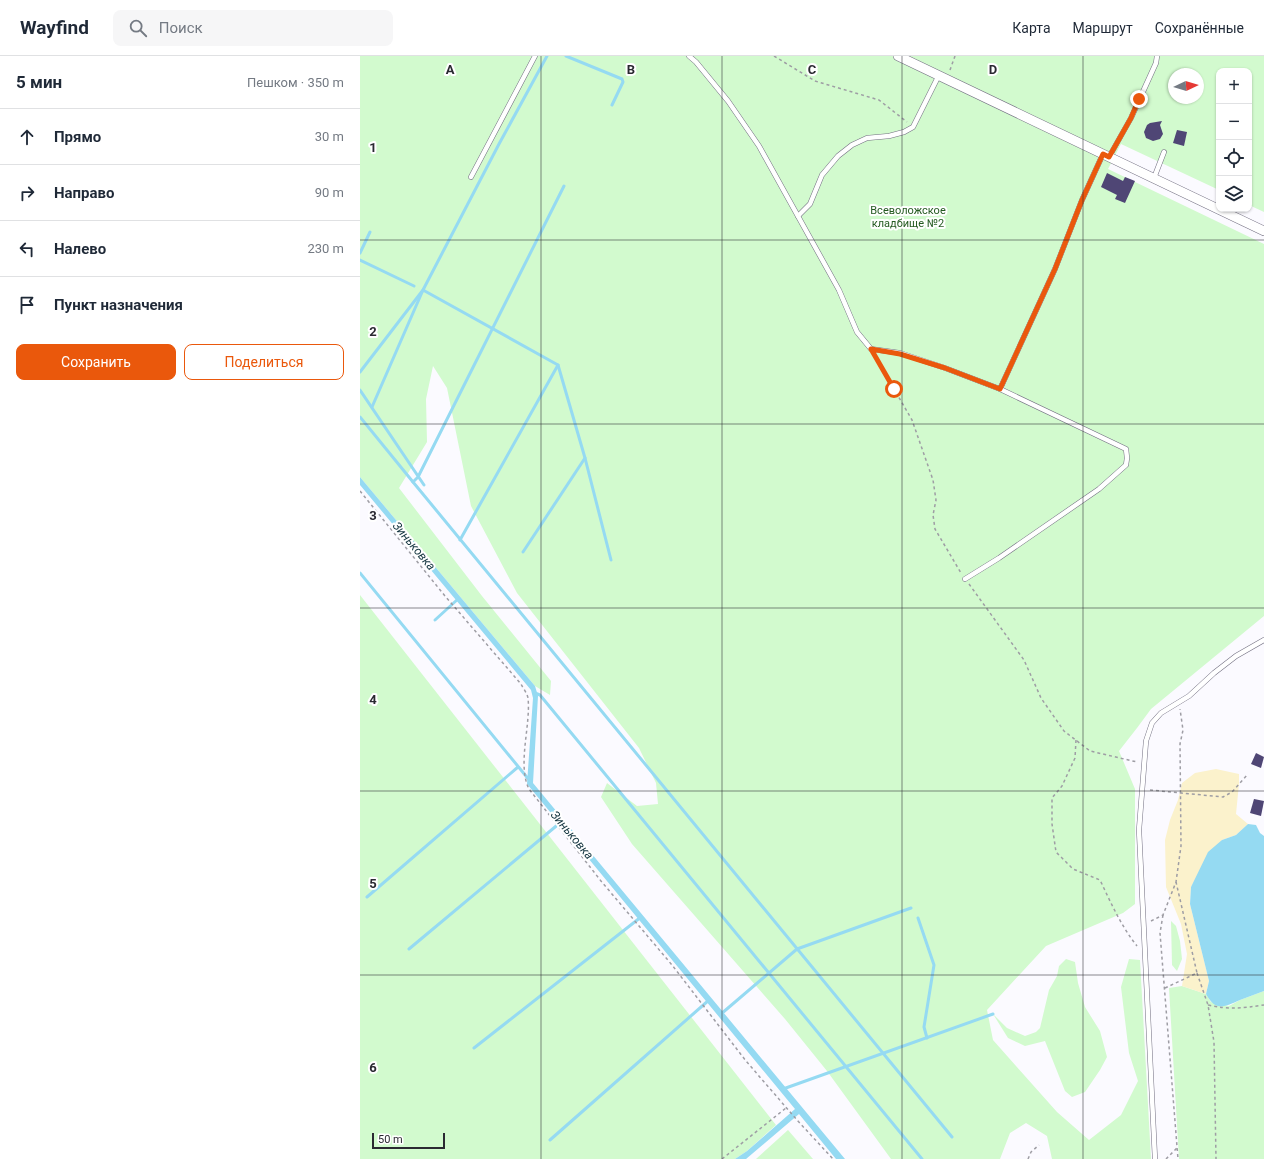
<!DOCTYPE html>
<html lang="ru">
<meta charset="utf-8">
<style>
:root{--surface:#fff;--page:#f6f6f7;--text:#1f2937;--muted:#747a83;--line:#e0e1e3;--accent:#ea580c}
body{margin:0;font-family:Roboto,sans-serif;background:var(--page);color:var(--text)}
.controls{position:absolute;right:12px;top:12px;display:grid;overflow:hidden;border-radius:8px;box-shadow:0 1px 3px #0004}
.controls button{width:36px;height:36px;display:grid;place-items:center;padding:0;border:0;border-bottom:1px solid var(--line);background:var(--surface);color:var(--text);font:20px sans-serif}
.compass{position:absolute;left:808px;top:12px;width:36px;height:36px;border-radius:50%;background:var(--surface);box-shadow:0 1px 3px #0004;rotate:86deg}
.scale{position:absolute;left:12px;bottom:10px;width:73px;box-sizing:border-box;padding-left:4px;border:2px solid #2a2931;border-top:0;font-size:11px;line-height:14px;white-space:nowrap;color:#2a2931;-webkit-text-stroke:3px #fff;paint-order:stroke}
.stop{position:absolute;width:12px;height:12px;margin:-9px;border:3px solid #ea580c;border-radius:50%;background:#fff}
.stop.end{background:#ea580c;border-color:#fff;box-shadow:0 1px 4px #0008}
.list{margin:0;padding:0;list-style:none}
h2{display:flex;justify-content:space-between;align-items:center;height:52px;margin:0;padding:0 16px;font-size:17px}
h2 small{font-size:13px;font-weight:400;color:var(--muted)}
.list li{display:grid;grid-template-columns:26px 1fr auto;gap:12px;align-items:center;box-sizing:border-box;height:56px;padding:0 16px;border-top:1px solid var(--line)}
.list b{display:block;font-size:15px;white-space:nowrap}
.list em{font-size:13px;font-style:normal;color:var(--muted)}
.actions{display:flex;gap:8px;padding:12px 16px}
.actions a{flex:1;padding:9px 0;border:1px solid var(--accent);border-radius:8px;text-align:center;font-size:14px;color:var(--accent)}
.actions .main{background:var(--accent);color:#fff}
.icon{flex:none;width:22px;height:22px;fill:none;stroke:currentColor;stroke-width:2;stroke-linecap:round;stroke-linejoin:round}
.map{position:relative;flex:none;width:904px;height:1103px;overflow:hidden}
header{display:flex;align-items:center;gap:24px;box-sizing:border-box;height:56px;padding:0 20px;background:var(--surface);border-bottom:1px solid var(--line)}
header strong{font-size:19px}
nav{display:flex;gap:22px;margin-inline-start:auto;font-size:14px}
.search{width:280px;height:36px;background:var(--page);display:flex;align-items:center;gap:10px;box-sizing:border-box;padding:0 14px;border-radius:8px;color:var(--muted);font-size:15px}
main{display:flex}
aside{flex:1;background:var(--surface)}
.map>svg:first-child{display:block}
.green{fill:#d2face;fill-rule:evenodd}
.sand{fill:#fbf2cc}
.water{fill:#95daf2}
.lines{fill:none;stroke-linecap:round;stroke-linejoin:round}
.stream{stroke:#95daf2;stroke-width:3}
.building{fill:#4f4675}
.service-casing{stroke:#726f81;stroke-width:5.5}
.minor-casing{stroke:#726f81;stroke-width:10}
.path{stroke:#9e9da4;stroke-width:1.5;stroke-dasharray:3 3;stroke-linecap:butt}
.service{stroke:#fff;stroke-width:4.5}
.minor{stroke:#fff;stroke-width:9}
.route{stroke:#ea580c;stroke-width:5}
.grid{fill:none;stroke:#2a2931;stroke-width:1;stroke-opacity:0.55}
.labels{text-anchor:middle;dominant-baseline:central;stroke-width:4;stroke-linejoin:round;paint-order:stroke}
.park-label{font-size:11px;fill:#245a20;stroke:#fff}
.water-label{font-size:12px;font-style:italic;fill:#12333e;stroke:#fff}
.grid-label{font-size:13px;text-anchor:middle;font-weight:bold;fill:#2a2931;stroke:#fff;stroke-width:4;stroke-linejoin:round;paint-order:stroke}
</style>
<header>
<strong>Wayfind</strong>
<div class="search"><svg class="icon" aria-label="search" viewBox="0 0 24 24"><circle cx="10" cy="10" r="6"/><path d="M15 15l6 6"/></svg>Поиск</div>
<nav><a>Карта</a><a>Маршрут</a><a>Сохранённые</a></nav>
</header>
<main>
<aside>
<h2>5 мин<small>Пешком · 350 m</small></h2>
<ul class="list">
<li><svg class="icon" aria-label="ahead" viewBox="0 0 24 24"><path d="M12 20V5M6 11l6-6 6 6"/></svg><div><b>Прямо</b></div><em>30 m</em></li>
<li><svg class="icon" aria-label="right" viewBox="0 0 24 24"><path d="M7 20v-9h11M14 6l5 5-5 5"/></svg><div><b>Направо</b></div><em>90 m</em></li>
<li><svg class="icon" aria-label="left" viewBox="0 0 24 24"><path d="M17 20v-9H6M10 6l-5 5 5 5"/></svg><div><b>Налево</b></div><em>230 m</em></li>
<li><svg class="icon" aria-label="arrive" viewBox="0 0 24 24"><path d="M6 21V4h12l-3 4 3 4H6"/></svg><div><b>Пункт назначения</b></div></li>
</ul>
<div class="actions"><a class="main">Сохранить</a><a>Поделиться</a></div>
</aside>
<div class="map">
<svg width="904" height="1103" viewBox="0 0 904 1103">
<rect width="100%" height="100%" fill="#fbfaff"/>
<!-- green -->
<g class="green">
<path d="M0 0H904V156L889 149V15H859V134L761 88 748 113 904 188V560L791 653 777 672 759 695 775 733V848L763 857 686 890 627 954 633 984 697 1056 729 1084 761 1059 778 1025 769 997 761 931 769 903 780 904 791 1103H692L687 1080 666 1067 650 1077 640 1103H531L467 1015 425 963 272 788 241 741 247 727 277 750 298 748 296 727 279 692 157 537 111 450 87 332 73 310 66 343 67 386 39 432 122 540 191 625 190 639 175 630 0 421ZM814 18H838V42H814Z"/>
<path d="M0 539 416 1069 387 1095 375 1103H0Z"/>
<path d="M811 865 816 870 820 885 822 903 817 915 812 909Z"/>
<path d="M706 903 715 906 718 927 725 951 740 975 747 1001 740 1014 725 1036 712 1041 705 1035 685 985 665 990 648 982 633 958 647 972 665 980 676 976 680 972 689 934 697 920 699 910Z"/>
<path d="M822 930 846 938 851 946 869 950 880 944 904 935V1103H819L809 932Z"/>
<path d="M428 1074 453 1103H396Z"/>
</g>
<!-- sand -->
<path class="sand" d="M856 713 879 718V728L876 758 888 768 876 779 862 784 839 816 831 831 830 848 849 925 846 938 822 930 827 898 821 868 806 831 805 784 810 764 818 744 822 727 835 717Z"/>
<!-- water -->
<g class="water">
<path d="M0 421 175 630 178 640 173 727 485 1103H476L439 1058 386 1103H375L387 1095 435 1053 167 728 173 642 171 634 0 429Z"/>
<path d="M888 768 896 769 900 777 904 780V935C896 938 888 941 880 944 864 951 856 956 846 938L849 925 830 848 831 831 848 796 862 784 876 779Z"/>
</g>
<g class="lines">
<!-- stream -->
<g class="stream">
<path d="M206 0 262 23 263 26 252 49"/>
<path d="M0 197 10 176"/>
<path d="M0 204 54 230"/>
<path d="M0 316 63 234 139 88 187 0"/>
<path d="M0 334 64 429"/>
<path d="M12 351 63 234 198 309 225 402 251 504"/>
<path d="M0 361 53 426 592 1081"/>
<path d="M53 426 58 421 204 130"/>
<path d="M100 484 198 309"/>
<path d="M163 496 225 402"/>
<path d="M0 517 170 725"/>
<path d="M75 564 98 543"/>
<path d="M175 637 180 639 562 1103"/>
<path d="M7 841 158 711"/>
<path d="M558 862 574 909 564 971 567 982"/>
<path d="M49 893 201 766"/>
<path d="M361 958 437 893 551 852"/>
<path d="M114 992 281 861"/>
<path d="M423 1033 633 958"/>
<path d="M190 1084 349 944"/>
</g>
</g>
<!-- building -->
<g class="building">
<path d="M802 65 800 69 803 78 800 83 793 85 786 82 784 76 787 69 790 67Z"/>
<path d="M817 74 827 76 824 90 813 87Z"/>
<path d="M747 117 763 125 765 121 775 125 765 147 755 143 757 139 741 131Z"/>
<path d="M896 697 904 701 901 712 891 708Z"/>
<path d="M894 743 904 745 901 760 890 757Z"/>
</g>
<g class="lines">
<!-- service casing -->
<g class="service-casing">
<g id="service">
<path d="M329 0 336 6 368 45 399 90 479 234 497 276 511 293 540 297 585 312 640 333 766 393 767 402 766 409 739 433 639 502 605 523"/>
<path d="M749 101 771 62 796 7 797 0"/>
<path d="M111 121 175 0"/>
<path d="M794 122 804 96"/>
<path d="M438 160 450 148 462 119 478 100 492 89 507 82 529 80 544 76 553 71 579 19"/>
<path d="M640 333 695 213 722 144 743 98"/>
<path d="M795 1103 779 774 786 685 792 667 801 657 829 640 854 617 876 600 904 584"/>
</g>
</g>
<!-- minor casing -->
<g class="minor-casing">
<path id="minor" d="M538 0 904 175"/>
</g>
<!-- path -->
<g class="path">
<path d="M414 0 455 25 519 44 547 66"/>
<path d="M590 14 595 0"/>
<path d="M515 300 552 364 573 424 576 444 573 459 575 473 601 517"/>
<path d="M0 435 85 540 161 628C163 632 167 637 168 642 171 669 157 709 169 733L241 825 312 909 386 1005 437 1064 473 1103"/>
<path d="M609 528 664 604 681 642 704 675 730 695 777 706"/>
<path d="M716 684 715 702 702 730 692 742V768L696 796 713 813 740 824C751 847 761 870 777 890"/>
<path d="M790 734 863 741 872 736 888 718"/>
<path d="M803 859 800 877 818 1103"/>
<path d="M791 865 803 859 816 826 821 790 820 688 823 674 820 653"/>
<path d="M837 917 848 949 854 986 856 1103"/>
<path d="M805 932 837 917 816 826"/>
<path d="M848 949C870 954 883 952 904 949"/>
<path d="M362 1103 426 1052"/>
<path d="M668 1103 671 1096 679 1089"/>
<path d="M806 1103 817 1092"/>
</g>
<!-- service -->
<use href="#service" class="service"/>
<!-- minor -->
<use href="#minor" class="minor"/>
</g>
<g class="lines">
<!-- route -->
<path class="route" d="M534 333 511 293 540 298 585 312 640 333 695 213 722 144 743 98 749 101 771 62 779 43"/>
</g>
<!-- grid -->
<path class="grid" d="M181 0V1103M362 0V1103M542 0V1103M723 0V1103M0 184H904M0 368H904M0 552H904M0 735H904M0 919H904"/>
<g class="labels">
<!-- park labels -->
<g class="park-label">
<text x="548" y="154">Всеволожское<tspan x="548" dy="13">кладбище №2</tspan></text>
</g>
<!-- water labels -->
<g class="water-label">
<text transform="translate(54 490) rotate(50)">Зиньковка</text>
<text transform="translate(212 779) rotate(50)">Зиньковка</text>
</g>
</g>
<g class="grid-label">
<text x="90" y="18">A</text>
<text x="271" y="18">B</text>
<text x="452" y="18">C</text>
<text x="633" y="18">D</text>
<text x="13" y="96">1</text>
<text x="13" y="280">2</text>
<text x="13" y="464">3</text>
<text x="13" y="648">4</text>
<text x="13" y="832">5</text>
<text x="13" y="1016">6</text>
</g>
</svg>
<div class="controls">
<button>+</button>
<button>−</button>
<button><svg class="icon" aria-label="locate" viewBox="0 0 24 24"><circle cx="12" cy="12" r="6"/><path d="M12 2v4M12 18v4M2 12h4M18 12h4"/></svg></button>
<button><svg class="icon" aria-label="layers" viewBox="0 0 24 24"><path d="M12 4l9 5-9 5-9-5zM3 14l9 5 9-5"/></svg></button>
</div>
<svg class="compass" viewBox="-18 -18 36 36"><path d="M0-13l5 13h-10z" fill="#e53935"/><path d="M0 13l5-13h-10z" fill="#747a83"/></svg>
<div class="scale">50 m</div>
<div class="stop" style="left:534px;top:333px"></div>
<div class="stop end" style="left:779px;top:43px"></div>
</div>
</main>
